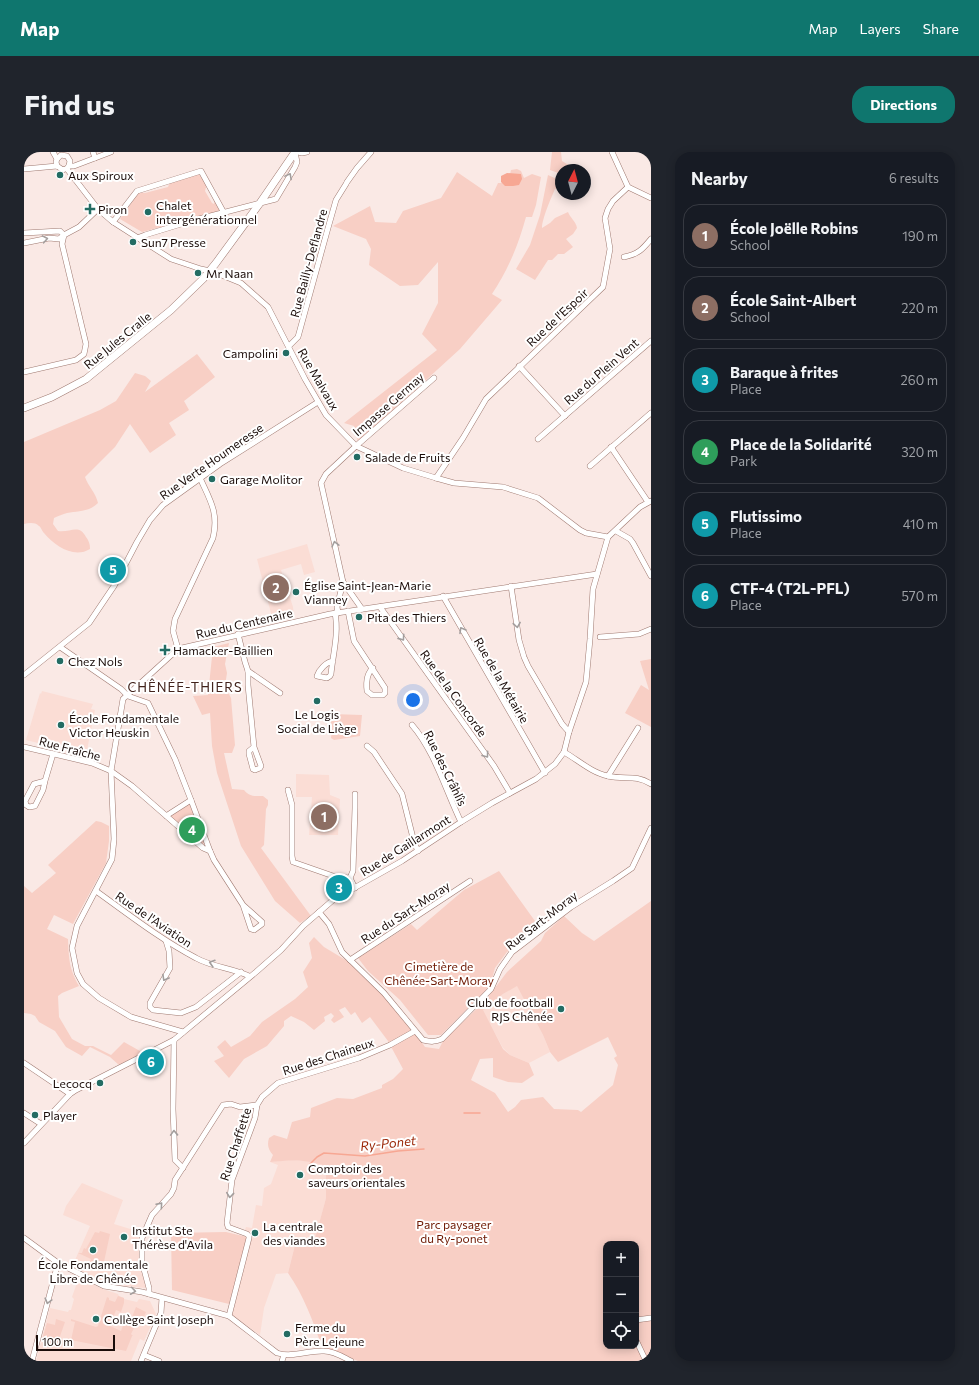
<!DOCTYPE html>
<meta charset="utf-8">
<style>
:root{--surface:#171b24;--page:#20242c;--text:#f1f3f6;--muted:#9ea1a6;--line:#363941;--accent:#0f766e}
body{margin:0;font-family:Commissioner,sans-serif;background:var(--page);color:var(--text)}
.controls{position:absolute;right:12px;bottom:12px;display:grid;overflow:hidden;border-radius:8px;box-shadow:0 2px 10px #0003}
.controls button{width:36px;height:36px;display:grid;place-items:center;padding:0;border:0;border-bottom:1px solid var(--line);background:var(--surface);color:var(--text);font:20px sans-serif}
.compass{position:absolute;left:531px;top:12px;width:36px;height:36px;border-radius:50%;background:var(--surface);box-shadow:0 2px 10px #0003;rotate:6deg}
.scale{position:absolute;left:12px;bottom:10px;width:79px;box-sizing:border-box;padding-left:4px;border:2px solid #1a0c09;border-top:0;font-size:11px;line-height:14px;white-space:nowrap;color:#1a0c09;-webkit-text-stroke:3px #fff;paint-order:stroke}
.you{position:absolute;left:389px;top:548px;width:14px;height:14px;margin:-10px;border:3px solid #fff;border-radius:50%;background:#1a73e8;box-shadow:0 0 0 6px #1a73e833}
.badge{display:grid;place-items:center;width:26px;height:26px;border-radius:50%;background:var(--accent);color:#fff;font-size:13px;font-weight:700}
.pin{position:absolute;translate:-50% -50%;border:2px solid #fff;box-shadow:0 1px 4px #0006}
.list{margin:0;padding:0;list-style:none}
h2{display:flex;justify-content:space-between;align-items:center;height:52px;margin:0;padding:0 16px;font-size:17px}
h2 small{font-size:13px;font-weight:400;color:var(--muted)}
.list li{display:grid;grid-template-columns:26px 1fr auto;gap:12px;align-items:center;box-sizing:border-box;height:64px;margin:0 8px 8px;padding:0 8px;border:1px solid var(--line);border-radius:16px}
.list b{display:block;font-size:15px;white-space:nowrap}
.list p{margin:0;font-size:13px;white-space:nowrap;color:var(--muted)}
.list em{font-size:13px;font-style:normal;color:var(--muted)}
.icon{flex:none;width:22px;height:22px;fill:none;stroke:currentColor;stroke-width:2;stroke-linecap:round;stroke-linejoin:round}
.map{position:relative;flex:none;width:627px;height:1209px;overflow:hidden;border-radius:16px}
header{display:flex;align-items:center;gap:24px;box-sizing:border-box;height:56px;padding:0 20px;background:var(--accent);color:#fff}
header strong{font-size:19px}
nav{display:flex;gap:22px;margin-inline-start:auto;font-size:14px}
.intro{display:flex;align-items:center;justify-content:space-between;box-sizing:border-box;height:96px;padding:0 24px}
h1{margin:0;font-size:28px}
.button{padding:10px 18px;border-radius:16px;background:var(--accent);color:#fff;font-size:14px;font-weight:700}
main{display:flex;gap:24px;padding:0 24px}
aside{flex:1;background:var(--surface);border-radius:16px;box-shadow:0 2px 10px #0003}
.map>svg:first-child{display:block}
.built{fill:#fbddd5}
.green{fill:#f8cfc5;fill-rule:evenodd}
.water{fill:#f7a793}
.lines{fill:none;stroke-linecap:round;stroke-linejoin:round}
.stream{stroke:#f7a793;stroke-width:1.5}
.minor-casing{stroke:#9f7970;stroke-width:6}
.tertiary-casing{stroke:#9f7970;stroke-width:8}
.minor{stroke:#fff;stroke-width:5}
.tertiary{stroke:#fff;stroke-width:7}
.oneway{stroke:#a39e9d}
.poi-dot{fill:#236c63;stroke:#fff;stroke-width:1.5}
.labels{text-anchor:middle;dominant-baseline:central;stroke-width:4;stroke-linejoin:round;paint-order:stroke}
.poi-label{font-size:12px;fill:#1a0c09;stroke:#fff;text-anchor:start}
.street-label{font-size:12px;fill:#1a0c09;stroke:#fff}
.park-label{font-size:12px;fill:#6d1701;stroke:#fff}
.neighbourhood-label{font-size:13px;letter-spacing:1px;fill:#42231c;stroke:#fff}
.water-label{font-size:13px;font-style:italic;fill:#9b290a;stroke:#fff}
</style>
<header>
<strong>Map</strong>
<nav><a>Map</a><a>Layers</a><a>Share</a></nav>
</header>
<div class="intro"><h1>Find us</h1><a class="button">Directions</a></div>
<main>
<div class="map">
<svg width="627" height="1209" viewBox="0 0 627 1209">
<rect width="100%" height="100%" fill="#fae9e5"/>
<!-- built -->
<g class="built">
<path d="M283 392 291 420 280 423 277 412 257 418 269 455 270 465 249 469 233 407Z"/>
<path d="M18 539 69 552 67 557 71 558 62 603 2 588 16 541 17 542Z"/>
<path d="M272 622 305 623 306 643 316 647 314 683H285L288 645H272Z"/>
<path d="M493 833 519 883 526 900 505 911 486 903 479 896 458 858 479 842Z"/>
<path d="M266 1008 286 1009 302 1014V1046L290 1091 272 1089 264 1121 252 1122 240 1156 236 1183 208 1163 228 1081 221 1078 222 1075 228 1076 232 1053 238 1054 240 1036 247 1032 254 1013 246 1010Z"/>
<path d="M58 1031 99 1048 90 1072 116 1080 114 1089 115 1101 117 1119 122 1135 121 1136 81 1131 48 1115 66 1074 39 1063 42 1054Z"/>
<path d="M55 1125 76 1136 94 1142 95 1144 100 1146V1147L113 1150 115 1147 126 1149 132 1162 120 1189 116 1187 107 1209H12L26 1156 44 1160 45 1158H47L50 1147 48 1145Z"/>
</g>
<!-- green -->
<g class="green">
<path d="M528 0H537L538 9 553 18H537V22L526 18Z"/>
<path d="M493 17 497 19 500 26 508 22 517 25 512 53 508 65H502C494 94 484 118 468 142L478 148 436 197 334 290 330 274 320 271 413 198 398 182 414 151V110L394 133 376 134 345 113 347 97 342 87 309 74 346 54 351 70 372 71 379 59 417 46 433 20 468 44 474 31H482L485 27 487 18Z"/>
<path d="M174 22 178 25 183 32 181 39 188 51 190 52 191 47 196 57 193 60 164 68 157 64 145 68 142 74 118 80 96 67 115 40 121 41 144 35 146 30Z"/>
<path d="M524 23 535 28 537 35 531 37C527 46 518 67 518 76L526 71 531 66 544 60C546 66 552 69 553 76L549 82 542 87 549 95 540 102H534L528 108H524L511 128 492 117 506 93 516 63Z"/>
<path d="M173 202 191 225 160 249 165 258 145 271 152 283 126 301 106 272 91 295 61 325C64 334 72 341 74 351 65 360 54 359 43 361 39 362 34 364 30 366L29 372 34 379C46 381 55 371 62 385 65 389 66 392 66 397 50 407 31 394 20 381 18 379 17 375 15 374 11 370 5 371 0 372V290L76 258 92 249 111 221 121 224 127 229 121 240Z"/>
<path d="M205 491 201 512 203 521 200 540 205 542 207 546 211 593 208 601H200L208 637 220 638C226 645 230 644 239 644L244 648V653L242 657 240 693 237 696 287 764 276 771 251 749 217 694 193 621 188 594 186 561 178 563 169 544 184 543 189 495Z"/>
<path d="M627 507V575L601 561 617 533 625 538 616 509Z"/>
<path d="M308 562 338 563 336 584 310 588 307 586 308 578 306 577Z"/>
<path d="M164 652 166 653 180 691 179 693 147 665V663Z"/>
<path d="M72 669 77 670 85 674V689L82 711 49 772 30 763 23 777 44 787C45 808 45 816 55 834L38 841 34 844 35 865 48 887 61 894H69L87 903 100 890 116 899V902L95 913 86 905 66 895 58 904 42 895 31 879 15 870 11 864 7 862 0 861V734L8 741 32 721 24 713Z"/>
<path d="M475 719 516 776 483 800 471 816 466 834 417 883H404L376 848 344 819 334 806 387 772 393 778 440 738Z"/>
<path d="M627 749V1209H334L298 1195C289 1169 280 1144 264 1121L272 1089 290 1090 302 1046V1014C280 1007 269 1008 246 1010L249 1003C244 997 243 993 245 986L250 983 263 987 268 970 286 965 287 956 313 946 329 947 358 936V933L369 927 379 917 364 889 346 865 338 871 331 860 327 863 321 855 315 858 320 865 310 871 307 868 310 864 307 861 300 865 301 869 290 878 280 870 267 864 260 869V874L243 894 220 907 205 926 190 909 200 904 193 895 201 888 207 895 226 884 238 870 271 847 284 835 279 820 288 806 285 791 290 785 300 795 325 810 359 843 392 882 401 895 415 897 419 889 461 849 483 820 517 789 521 781 540 764 558 781 570 789ZM493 834 519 883 526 900 534 910 584 885 593 904 590 906 594 913 589 933 557 960 554 958 530 957 519 945 497 948 491 955 484 960 471 941 447 928 456 907 469 906V925L484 930 498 931 510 923 505 911 486 903 479 897 459 858 479 842ZM582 1092H612V1194H582Z"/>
<path d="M76 1079 86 1082 78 1119 65 1112 67 1107 54 1101H58L60 1096 62 1097 71 1080 75 1081Z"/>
<path d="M202 1080 223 1085 205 1152 148 1138 147 1081Z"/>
<path d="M94 1144 100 1146V1151L97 1160 92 1158 86 1174 97 1179 103 1163 108 1165 112 1155 122 1160 116 1173 112 1172 107 1182 109 1184H108L102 1199 47 1188 51 1170 47 1169V1167L72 1175 74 1174 83 1145 85 1146V1148L91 1150Z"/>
<path d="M32 1167 41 1170 34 1190 26 1188 27 1186 19 1184 23 1171 31 1173Z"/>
</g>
<!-- water -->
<path class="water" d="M483 21 497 22 498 27 495 33 489 34H481L477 30V24Z"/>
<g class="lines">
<!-- stream -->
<g class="stream">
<path d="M440 961H456"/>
<path d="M286 1012 293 1005 300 1001 341 1004 374 999 400 997"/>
</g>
<!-- minor casing -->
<g class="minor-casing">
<g id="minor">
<path d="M29 0 33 7 32 10 33 14"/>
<path d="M69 0 71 6"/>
<path d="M274 0 278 1 283 0"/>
<path d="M588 0 604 35"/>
<path d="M33 14 39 18C45 16 45 14 46 9L43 4 37 3 33 7"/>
<path d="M45 14H50L87 0"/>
<path d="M0 17 33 14"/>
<path d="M43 17 74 57 89 70 147 107 177 117 190 120 217 131 244 155 281 227 302 263 332 294 379 316 412 326 430 331 479 335 514 346 556 378 562 381 584 385"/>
<path d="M323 30 333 16 347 0"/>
<path d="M604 35 627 46"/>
<path d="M89 70 113 39 177 19 200 61"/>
<path d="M0 81 36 79 40 83 35 87 25 86 0 91"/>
<path d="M113 86 121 83 167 69 252 47 271 15 273 10 271 0"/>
<path d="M600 105C614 102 618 98 627 87"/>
<path d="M265 194 274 185 304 76 312 48 322 32"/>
<path d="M495 214 541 264"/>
<path d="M0 220 52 208 60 202 62 192 38 92 40 83 55 75 74 57"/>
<path d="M514 287 627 189"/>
<path d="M587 295 624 350"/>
<path d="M566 314 627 261"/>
<path d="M412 326 439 286 462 247 579 135 586 97 581 66 584 57 589 49 604 35"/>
<path d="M592 379 606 387 609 391 627 424"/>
<path d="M487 434 495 488 500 505 504 514 538 572 545 580"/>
<path d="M419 444 521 621"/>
<path d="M356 455 470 614 486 641"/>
<path d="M338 457 319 430 297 331 302 322 332 294 410 226"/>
<path d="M324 459 330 489 361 536V541L359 543H348L343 539C342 531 342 522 349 516"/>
<path d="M314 461 313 455 319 430"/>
<path d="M214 482 221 510 224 519V533L230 595 225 599V602L229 617 231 618 236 616 237 614 230 595"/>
<path d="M576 485 615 482 627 477"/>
<path d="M36 495 97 537 104 544 124 551 151 607 167 648"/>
<path d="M154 497 149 479 151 467 189 386C195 361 186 348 176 326"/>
<path d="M309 509C302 510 295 518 293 524L303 526 306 524 307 522C309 502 315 481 311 461"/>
<path d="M224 519 256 541"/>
<path d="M0 523 65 471 90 434 113 390 126 368 139 353 196 312 294 250"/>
<path d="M388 573C410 598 422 639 437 670"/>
<path d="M343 594 350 600 378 642 390 690 394 699"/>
<path d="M0 595 68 611 87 619 108 634 179 696 186 699 167 648 142 664"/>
<path d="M540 600C554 608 568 621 584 624 601 628 611 622 627 632"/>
<path d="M584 624 614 576"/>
<path d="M21 629 10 632 1 649 2 653 5 655 11 654 19 638 21 629 29 602"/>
<path d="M264 638 268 653V704L269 710 312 725 326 726 331 736"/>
<path d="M186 699 190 708 219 753 238 770V772L230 778 227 777 219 753"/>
<path d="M326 726 329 719 331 656V642"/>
<path d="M72 739C104 762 136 787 172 806 188 815 208 816 225 824"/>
<path d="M295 760 305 772 318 800 360 841 399 888C407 890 411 890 418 887L467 837 476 817 488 800 547 755 589 729 608 716 627 676"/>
<path d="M142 789 145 799 146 816 126 851V855L129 858 157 861 172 855 217 820"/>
<path d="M326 808 446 729"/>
<path d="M159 880 107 865 75 846 59 832 53 821 48 796 53 774 88 707 90 687 87 619 99 547 154 497 158 496 306 462 573 422"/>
<path d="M150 888 149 957 151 1008 159 1016"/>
<path d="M0 911 46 942"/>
<path d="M0 961 17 972"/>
<path d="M0 991 46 942 52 938 150 888 232 820 257 798 279 774 309 748 378 709 437 670 468 651 512 627 531 612 540 600 545 580 562 530 566 487 569 437 584 385 616 355 627 349"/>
<path d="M0 1086 34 1111 80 1134 118 1140 205 1164 253 1201C268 1206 285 1198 300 1199 310 1199 319 1205 327 1209"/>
<path d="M125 1142V1136L118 1110V1086L128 1063 147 1042 150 1036 151 1028 199 953 207 952 216 955 233 953"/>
<path d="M205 1164 225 1086V1084L223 1082 204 1075 203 1071 208 1028 231 966 233 953 238 945 254 931 335 906 366 893 391 879"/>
<path d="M612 1168 627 1166"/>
<path d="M612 1188 622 1209"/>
<path d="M120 1203 135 1209"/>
<path d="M8 1209 34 1111"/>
<path d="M117 1209 137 1161 138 1146"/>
<path d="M258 1209 260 1203"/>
</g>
</g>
<!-- tertiary casing -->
<g class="tertiary-casing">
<path id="tertiary" d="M0 256 28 245 62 227 147 158 179 127 192 111 236 51 271 0"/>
</g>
<!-- minor -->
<use href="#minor" class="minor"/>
<!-- tertiary -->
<use href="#tertiary" class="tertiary"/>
</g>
<!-- one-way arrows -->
<defs><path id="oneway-chevron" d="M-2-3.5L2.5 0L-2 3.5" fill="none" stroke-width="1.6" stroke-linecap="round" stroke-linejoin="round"/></defs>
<g class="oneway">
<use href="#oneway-chevron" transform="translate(265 24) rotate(-62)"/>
<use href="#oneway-chevron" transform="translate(21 87) rotate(-10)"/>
<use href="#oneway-chevron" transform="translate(311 392) rotate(-103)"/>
<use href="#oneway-chevron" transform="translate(493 473) rotate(81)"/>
<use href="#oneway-chevron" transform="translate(438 478) rotate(-120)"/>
<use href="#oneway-chevron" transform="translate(378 486) rotate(55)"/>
<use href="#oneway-chevron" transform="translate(462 603) rotate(54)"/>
<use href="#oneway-chevron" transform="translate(188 811) rotate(-163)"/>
<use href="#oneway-chevron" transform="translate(141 826) rotate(119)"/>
<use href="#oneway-chevron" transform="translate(150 981) rotate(-92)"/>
<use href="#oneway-chevron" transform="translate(206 1043) rotate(96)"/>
<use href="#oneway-chevron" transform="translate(136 1053) rotate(-49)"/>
<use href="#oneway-chevron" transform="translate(109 1139) rotate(8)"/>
<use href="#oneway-chevron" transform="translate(24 1149) rotate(105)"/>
</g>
<!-- markers -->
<g class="poi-dot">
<circle cx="36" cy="23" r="4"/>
<path d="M64 51h4v4h4v4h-4v4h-4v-4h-4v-4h4z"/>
<circle cx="124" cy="60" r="4"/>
<circle cx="109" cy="90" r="4"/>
<circle cx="174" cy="121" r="4"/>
<circle cx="262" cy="201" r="4"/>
<circle cx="333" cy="305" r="4"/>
<circle cx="188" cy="327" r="4"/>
<circle cx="272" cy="440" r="4"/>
<circle cx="335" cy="465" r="4"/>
<path d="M139 492h4v4h4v4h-4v4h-4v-4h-4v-4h4z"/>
<circle cx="36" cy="509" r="4"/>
<circle cx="293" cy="549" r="4"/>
<circle cx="37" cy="573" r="4"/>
<circle cx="537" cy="857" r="4"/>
<circle cx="76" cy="931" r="4"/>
<circle cx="11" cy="963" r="4"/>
<circle cx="276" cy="1023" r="4"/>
<circle cx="231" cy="1081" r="4"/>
<circle cx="100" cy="1085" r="4"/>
<circle cx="69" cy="1098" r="4"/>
<circle cx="72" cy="1167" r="4"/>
<circle cx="263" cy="1182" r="4"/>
</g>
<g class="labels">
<!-- poi labels -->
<g class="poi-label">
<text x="44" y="23">Aux Spiroux</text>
<text x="132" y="53">Chalet<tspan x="132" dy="14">intergénérationnel</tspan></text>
<text x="74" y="57">Piron</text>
<text x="117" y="90">Sun7 Presse</text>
<text x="182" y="121">Mr Naan</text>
<text x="254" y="201" text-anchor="end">Campolini</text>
<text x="341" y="305">Salade de Fruits</text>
<text x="196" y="327">Garage Molitor</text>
<text x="280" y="433">Église Saint-Jean-Marie<tspan x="280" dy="14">Vianney</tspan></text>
<text x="343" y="465">Pita des Thiers</text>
<text x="149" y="498">Hamacker-Baillien</text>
<text x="44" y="509">Chez Nols</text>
<text x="293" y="562" text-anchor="middle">Le Logis<tspan x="293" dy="14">Social de Liège</tspan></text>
<text x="45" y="566">École Fondamentale<tspan x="45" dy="14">Victor Heuskin</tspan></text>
<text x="529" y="850" text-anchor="end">Club de football<tspan x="529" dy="14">RJS Chênée</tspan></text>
<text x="68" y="931" text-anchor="end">Lecocq</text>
<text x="19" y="963">Player</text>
<text x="284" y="1016">Comptoir des<tspan x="284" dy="14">saveurs orientales</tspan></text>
<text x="239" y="1074">La centrale<tspan x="239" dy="14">des viandes</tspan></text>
<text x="108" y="1078">Institut Ste<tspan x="108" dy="14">Thérèse d'Avila</tspan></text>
<text x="69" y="1112" text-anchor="middle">École Fondamentale<tspan x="69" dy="14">Libre de Chênée</tspan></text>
<text x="80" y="1167">Collège Saint Joseph</text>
<text x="271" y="1175">Ferme du<tspan x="271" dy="14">Père Lejeune</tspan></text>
</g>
<!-- street labels -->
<g class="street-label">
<text transform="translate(284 111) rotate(-75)">Rue Bailly-Deflandre</text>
<text transform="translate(533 165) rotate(-43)">Rue de l'Espoir</text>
<text transform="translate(93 188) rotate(-39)">Rue Jules Cralle</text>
<text transform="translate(577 219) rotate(-41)">Rue du Plein Vent</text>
<text transform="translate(295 227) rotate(60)">Rue Malvaux</text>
<text transform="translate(364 252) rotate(-41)">Impasse Germay</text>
<text transform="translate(187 309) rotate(-35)">Rue Verte Houmeresse</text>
<text transform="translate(220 471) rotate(-13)">Rue du Centenaire</text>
<text transform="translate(478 528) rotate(60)">Rue de la Métairie</text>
<text transform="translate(430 541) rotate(54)">Rue de la Concorde</text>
<text transform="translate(46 596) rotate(15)">Rue Fraîche</text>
<text transform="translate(422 616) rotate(64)">Rue des Crâhlîs</text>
<text transform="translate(381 693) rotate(-32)">Rue de Gaillarmont</text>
<text transform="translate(381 760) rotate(-33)">Rue du Sart-Moray</text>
<text transform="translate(130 767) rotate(34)">Rue de l'Aviation</text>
<text transform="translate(517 768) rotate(-38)">Rue Sart-Moray</text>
<text transform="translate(304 904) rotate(-18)">Rue des Chaineux</text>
<text transform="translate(211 992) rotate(-72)">Rue Chaffette</text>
</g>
<!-- park labels -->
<g class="park-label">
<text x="415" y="814">Cimetière de<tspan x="415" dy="14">Chênée-Sart-Moray</tspan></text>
<text x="430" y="1072">Parc paysager<tspan x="430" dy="14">du Ry-ponet</tspan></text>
</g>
<!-- neighbourhood labels -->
<g class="neighbourhood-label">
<text x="161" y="535">CHÊNÉE-THIERS</text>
</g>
<!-- water labels -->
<g class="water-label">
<text transform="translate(364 991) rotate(-6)">Ry-Ponet</text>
</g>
</g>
</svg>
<div class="controls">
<button>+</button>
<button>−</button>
<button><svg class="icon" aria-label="locate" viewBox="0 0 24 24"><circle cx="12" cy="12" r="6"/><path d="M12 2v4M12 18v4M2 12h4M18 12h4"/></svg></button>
</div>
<svg class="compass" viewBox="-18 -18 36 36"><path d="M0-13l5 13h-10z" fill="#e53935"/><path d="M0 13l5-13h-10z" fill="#9ea1a6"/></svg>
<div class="scale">100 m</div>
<div class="you"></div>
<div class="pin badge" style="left:300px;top:665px;background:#8d6e63">1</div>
<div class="pin badge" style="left:252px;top:436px;background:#8d6e63">2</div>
<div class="pin badge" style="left:315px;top:736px;background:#0f9aa8">3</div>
<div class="pin badge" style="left:168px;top:678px;background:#2e9e5b">4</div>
<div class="pin badge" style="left:89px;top:418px;background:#0f9aa8">5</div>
<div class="pin badge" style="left:127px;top:910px;background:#0f9aa8">6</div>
</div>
<aside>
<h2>Nearby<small>6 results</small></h2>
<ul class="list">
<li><span class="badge" style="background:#8d6e63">1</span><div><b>École Joëlle Robins</b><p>School</p></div><em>190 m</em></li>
<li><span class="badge" style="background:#8d6e63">2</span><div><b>École Saint-Albert</b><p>School</p></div><em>220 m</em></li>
<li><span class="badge" style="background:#0f9aa8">3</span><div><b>Baraque à frites</b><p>Place</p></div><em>260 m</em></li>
<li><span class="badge" style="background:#2e9e5b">4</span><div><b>Place de la Solidarité</b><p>Park</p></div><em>320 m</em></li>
<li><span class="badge" style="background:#0f9aa8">5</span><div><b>Flutissimo</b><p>Place</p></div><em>410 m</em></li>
<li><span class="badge" style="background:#0f9aa8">6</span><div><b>CTF-4 (T2L-PFL)</b><p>Place</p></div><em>570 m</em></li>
</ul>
</aside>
</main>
